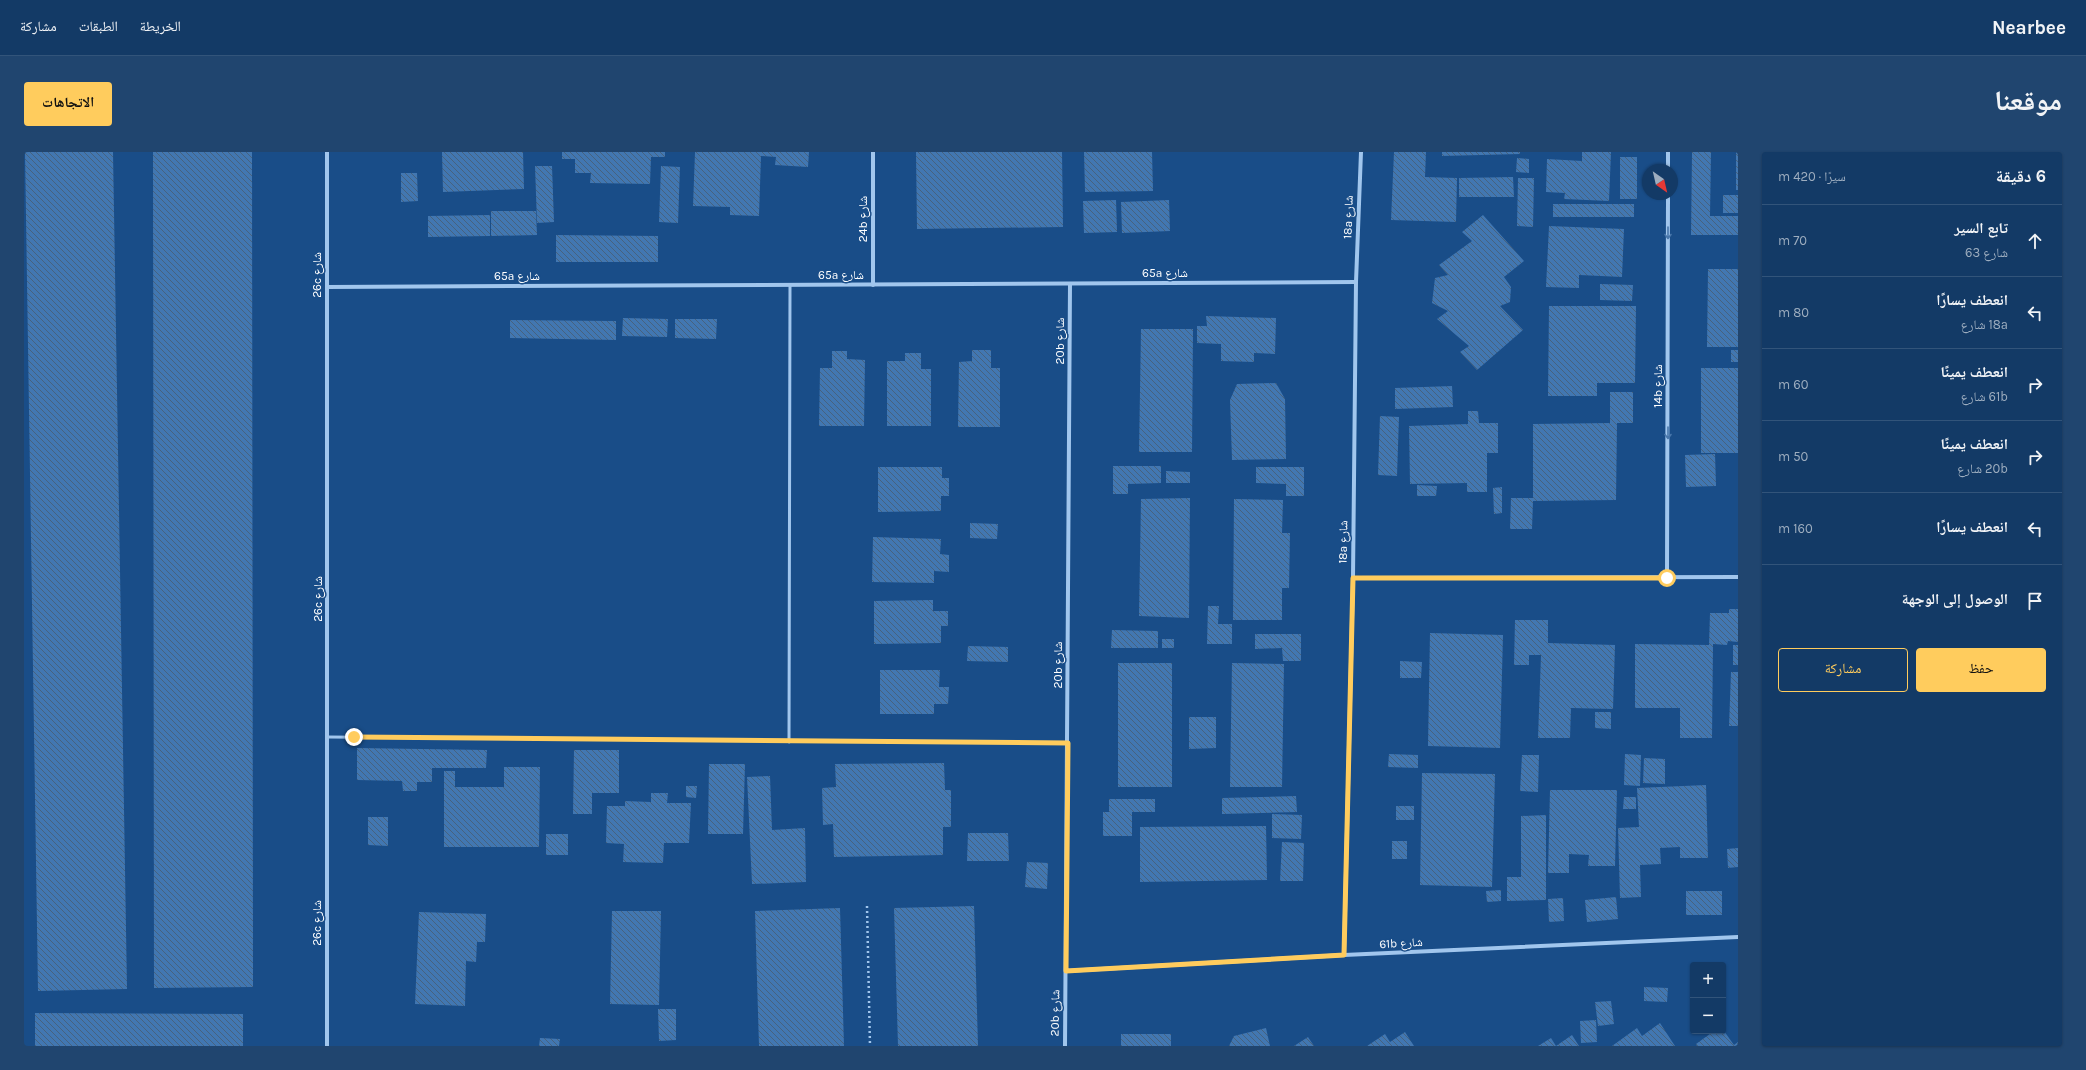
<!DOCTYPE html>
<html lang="ar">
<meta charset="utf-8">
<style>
:root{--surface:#133a66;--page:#20456f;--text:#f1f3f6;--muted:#9dadbf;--line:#32547a;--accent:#ffcc5d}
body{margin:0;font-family:Karla,"Noto Naskh Arabic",sans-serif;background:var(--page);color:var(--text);direction:rtl}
.controls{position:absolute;right:12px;bottom:12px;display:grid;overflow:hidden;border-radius:4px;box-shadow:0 1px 3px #0004}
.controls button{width:36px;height:36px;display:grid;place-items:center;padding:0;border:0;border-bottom:1px solid var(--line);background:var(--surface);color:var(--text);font:20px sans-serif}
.compass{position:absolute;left:1618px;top:12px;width:36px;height:36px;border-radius:50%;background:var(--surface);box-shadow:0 1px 3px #0004;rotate:146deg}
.stop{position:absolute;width:12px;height:12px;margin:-9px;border:3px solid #ffcc5d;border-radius:50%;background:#fff}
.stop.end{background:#ffcc5d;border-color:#fff;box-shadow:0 1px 4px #0008}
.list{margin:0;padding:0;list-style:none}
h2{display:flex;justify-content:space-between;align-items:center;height:52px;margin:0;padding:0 16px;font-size:17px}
h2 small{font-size:13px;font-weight:400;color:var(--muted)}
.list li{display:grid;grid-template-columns:26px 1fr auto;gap:12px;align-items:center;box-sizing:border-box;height:72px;padding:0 16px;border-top:1px solid var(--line)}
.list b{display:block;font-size:15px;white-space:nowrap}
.list p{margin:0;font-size:13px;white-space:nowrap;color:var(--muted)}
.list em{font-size:13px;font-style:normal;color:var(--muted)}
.actions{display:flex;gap:8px;padding:12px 16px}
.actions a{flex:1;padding:9px 0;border:1px solid var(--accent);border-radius:4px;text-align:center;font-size:14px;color:var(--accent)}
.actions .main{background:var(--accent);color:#111}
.icon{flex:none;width:22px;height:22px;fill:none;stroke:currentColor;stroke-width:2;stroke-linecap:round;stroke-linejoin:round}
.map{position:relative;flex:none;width:1714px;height:894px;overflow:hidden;direction:ltr;border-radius:4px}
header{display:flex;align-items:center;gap:24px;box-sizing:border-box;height:56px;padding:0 20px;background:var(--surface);border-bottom:1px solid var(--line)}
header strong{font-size:19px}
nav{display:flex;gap:22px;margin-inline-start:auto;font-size:14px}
.intro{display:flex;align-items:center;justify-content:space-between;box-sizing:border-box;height:96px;padding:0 24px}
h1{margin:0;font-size:28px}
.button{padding:10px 18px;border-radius:4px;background:var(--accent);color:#111;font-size:14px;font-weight:700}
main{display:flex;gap:24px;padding:0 24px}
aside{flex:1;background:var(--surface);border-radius:4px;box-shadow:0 1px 3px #0004}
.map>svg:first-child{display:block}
.building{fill:url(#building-back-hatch)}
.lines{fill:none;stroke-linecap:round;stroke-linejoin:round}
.path{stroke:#a1c6ed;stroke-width:2.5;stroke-dasharray:2 3;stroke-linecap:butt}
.service{stroke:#a1c6ed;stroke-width:3}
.minor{stroke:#a1c6ed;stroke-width:4}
.oneway{stroke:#4977ab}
.route{stroke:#ffcc5d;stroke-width:5}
.labels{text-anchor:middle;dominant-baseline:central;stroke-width:3;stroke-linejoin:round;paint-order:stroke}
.street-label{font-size:12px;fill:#fff;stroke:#194d88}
</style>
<header>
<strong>Nearbee</strong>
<nav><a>الخريطة</a><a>الطبقات</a><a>مشاركة</a></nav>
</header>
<div class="intro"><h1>موقعنا</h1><a class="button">الاتجاهات</a></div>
<main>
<aside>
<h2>6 دقيقة<small>سيرًا · 420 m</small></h2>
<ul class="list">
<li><svg class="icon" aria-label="ahead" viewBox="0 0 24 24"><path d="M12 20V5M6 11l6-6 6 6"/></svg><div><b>تابع السير</b><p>شارع 63</p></div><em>70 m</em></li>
<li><svg class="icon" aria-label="left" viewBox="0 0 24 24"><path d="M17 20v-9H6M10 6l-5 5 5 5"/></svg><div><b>انعطف يسارًا</b><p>18a شارع</p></div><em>80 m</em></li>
<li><svg class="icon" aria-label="right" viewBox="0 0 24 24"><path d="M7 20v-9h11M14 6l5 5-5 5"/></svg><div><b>انعطف يمينًا</b><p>61b شارع</p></div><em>60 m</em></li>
<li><svg class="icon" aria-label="right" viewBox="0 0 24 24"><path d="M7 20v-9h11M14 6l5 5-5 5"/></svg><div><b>انعطف يمينًا</b><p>20b شارع</p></div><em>50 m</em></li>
<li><svg class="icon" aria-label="left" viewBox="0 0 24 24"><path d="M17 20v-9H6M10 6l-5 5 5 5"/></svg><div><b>انعطف يسارًا</b></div><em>160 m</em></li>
<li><svg class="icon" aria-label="arrive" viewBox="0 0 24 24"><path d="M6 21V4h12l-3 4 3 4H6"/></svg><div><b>الوصول إلى الوجهة</b></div></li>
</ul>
<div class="actions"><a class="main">حفظ</a><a>مشاركة</a></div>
</aside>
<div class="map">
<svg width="1714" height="894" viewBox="0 0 1714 894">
<defs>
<pattern id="building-back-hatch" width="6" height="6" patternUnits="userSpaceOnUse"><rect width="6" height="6" fill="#4277b1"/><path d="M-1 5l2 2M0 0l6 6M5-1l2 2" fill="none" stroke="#47627e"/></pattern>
</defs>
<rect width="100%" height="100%" fill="#194d88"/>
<!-- building -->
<g class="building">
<path d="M1 0H89L103 837 14 839Z"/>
<path d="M129 0H228L229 835 130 836Z"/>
<path d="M418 0H499L500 37 419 40Z"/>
<path d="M538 0H641V5H627L626 32 566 31 567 21H551V7H538Z"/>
<path d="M671 0H785L784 15 751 13 752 5 737 4 735 64 706 63V55L669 54Z"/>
<path d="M892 0H1038L1039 75 893 77Z"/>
<path d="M1060 0H1128L1129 39 1061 40Z"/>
<path d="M1370 0H1402L1401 25 1433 26 1432 70 1367 68Z"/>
<path d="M1418 0H1496V2L1418 4Z"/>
<path d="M1558 0H1587L1585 49 1540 47 1541 41 1522 40 1523 7 1558 9Z"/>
<path d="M1668 0H1687L1686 64H1714V83H1667Z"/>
<rect x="1712" y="0" width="2" height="38"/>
<rect x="1596" y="5" width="17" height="42"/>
<path d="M1493 6 1505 7V21L1492 20Z"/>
<path d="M511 14H528L530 70 513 71Z"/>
<path d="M637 14 656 15 654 71 635 70Z"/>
<path d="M377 21H393L394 49 377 50Z"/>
<path d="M1489 25 1490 45H1435V26Z"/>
<path d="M1494 26H1510L1509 75 1493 74Z"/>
<rect x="1699" y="43" width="15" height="18"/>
<path d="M1092 48 1093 80 1060 81 1059 49Z"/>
<path d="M1145 48 1146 79 1098 81 1097 50Z"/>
<rect x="1529" y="52" width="81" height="13"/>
<path d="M467 59H512L513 83 467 84Z"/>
<path d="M466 63V84L404 85V64Z"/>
<path d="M1459 63 1500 109 1480 125 1487 135 1486 150 1476 154 1499 178 1453 218 1436 200 1445 194 1413 167 1424 159 1408 151 1411 126 1424 123 1415 113 1448 89 1438 80Z"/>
<path d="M1525 74 1600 77 1598 125 1555 123V136L1522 135Z"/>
<path d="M532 83 634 84V110H532Z"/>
<path d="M1684 117H1714V195H1683Z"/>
<path d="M1576 132 1609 133 1608 149 1576 148Z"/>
<path d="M1525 154H1612L1611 231H1573V244H1524Z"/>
<path d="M1182 164 1252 166 1251 202 1230 201V210L1197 209V192L1173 191V174H1183Z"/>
<path d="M599 166 644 167 643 185 598 184Z"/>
<path d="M651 167H693L692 187 651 186Z"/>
<path d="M486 168 592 169V188L486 186Z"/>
<path d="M1117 177H1169L1168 300H1115Z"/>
<path d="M948 198H967V216H976V275H934L935 210 948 209Z"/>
<rect x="1707" y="198" width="7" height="12"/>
<path d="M808 199H823V207L841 208 840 274H795L796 216H808Z"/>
<path d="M881 201H897V217H907V274H863V209H881Z"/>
<rect x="1677" y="216" width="37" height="85"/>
<path d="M1252 231 1261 247 1262 307 1208 308 1206 248 1213 232Z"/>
<path d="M1428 234 1429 255 1371 257V236Z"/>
<path d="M1586 240H1609V271H1593L1592 348 1509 349 1508 377H1486L1487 346H1509V272L1586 271Z"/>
<path d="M1444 259H1454L1455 271H1474V301H1463V340H1443V331L1386 332 1385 274 1444 272Z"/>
<path d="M1356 264 1375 265 1373 324 1354 323Z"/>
<path d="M1691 302 1692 334 1662 335 1661 303Z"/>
<path d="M1089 314H1137V331L1104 332V342H1089Z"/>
<path d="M854 315H918V326H925V344H917V359L854 360Z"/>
<path d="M1232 315H1280V344H1262V332L1232 331Z"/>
<path d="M1142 319 1166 320V331H1142Z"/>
<path d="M1393 333 1413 334 1412 344H1393Z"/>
<path d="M1478 335V361L1470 362 1469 336Z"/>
<path d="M1166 346 1165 466 1115 464 1117 347Z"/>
<path d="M1210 347 1259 348 1258 381H1266L1265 436H1258V468H1209Z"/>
<path d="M946 371 974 372 973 387 946 386Z"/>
<path d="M849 385 917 387 916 402 925 403V420L910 419V431L848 430Z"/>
<path d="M909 448V459H924V474H917V491L850 492V449Z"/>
<path d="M1184 454H1195L1194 472H1208V492H1183Z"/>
<path d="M1705 457H1714V490L1704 489 1703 493 1689 492 1688 586H1656V556H1611V492L1685 493 1686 461H1705Z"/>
<path d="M1491 468H1524V491L1591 493 1589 557 1547 556 1546 586H1514L1517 503H1505V513H1490Z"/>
<path d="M1088 478 1134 479V496H1087Z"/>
<path d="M1406 481 1479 483 1476 596 1404 594Z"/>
<path d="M1231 482H1277V509H1259L1258 496 1231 497Z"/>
<rect x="1138" y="487" width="12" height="9"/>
<rect x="1709" y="493" width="5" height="20"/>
<path d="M944 494 984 495V510L943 509Z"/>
<path d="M1376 509 1398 510 1397 526H1376Z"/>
<rect x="1094" y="511" width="54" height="124"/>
<path d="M1208 511 1260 512 1258 635H1206Z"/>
<path d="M856 518H916L915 535H925L924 552H910V562H856Z"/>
<path d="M1707 520H1714V574H1705Z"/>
<path d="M1571 560H1587V577L1571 576Z"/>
<path d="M1165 565H1192V596L1165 597Z"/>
<path d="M333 596 463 598 462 616H408V630H393V639H379L378 629 333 628Z"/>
<path d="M550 598H595V641H568V662H549Z"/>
<path d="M1365 602 1394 603V616L1364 615Z"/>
<path d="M1601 602 1617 603 1616 634 1600 633Z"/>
<path d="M1498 603H1515L1514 640 1496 639Z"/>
<path d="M1620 606 1641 607V632L1619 631Z"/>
<path d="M920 611 921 638H927V675H919V703L810 705 809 672 799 673 798 636 812 635 811 612Z"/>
<path d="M685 612H721L719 682H684Z"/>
<path d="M480 615H516L515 695H420V619H431V635H480Z"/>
<path d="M1398 621 1471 622 1468 735 1396 733Z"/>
<path d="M746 624 748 678 781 676 782 730 728 732 723 625Z"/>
<path d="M1682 633 1684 706H1656V695L1636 696 1637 712 1616 713 1617 745 1596 746 1594 676 1615 675 1613 636Z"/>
<path d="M662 634H673L672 646 662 645Z"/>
<path d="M1526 638H1593L1591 714H1564L1565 703 1545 702V721H1524Z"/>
<path d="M627 641H644L643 651H667L665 691H640L639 711 599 710 600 692 582 691 583 654H601V649L627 650Z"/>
<path d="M1272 644 1273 660 1198 662V646Z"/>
<path d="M1600 645H1612V657H1599Z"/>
<path d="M1085 647H1131V660H1108V684H1079V660H1085Z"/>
<rect x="1372" y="654" width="18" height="14"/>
<path d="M1248 662 1278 663 1277 687 1248 686Z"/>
<path d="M1522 663V748L1483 749V725H1497V664Z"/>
<path d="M344 665H364V694L344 693Z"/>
<path d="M1242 674 1243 728 1116 730V675Z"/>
<path d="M944 681H984L985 709H943Z"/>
<rect x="522" y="682" width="22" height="21"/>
<rect x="1368" y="689" width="15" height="18"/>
<path d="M1258 690 1280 691 1279 729H1256Z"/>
<path d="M1714 696V715L1704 716 1703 697Z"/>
<path d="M1003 710 1024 711 1023 737 1001 735Z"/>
<path d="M1477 738V749L1463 750 1462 739Z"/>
<rect x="1662" y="739" width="36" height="24"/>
<path d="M1592 745 1594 767 1563 770 1561 748Z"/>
<path d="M1539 746 1540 769 1525 770 1524 747Z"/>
<path d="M950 754 954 894H874L870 756Z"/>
<path d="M816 756 820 894H735L731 759Z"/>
<path d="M588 759H637L635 853 586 852Z"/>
<path d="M395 760 462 762 461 790H453L452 810 442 809 441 854 391 852Z"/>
<path d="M1620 835 1644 836 1643 850 1620 849Z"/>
<path d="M1587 849 1590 872 1574 874 1571 850Z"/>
<path d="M634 857H652V888L635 889Z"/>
<path d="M11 861 219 862V894H11Z"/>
<path d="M1572 868 1573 890 1557 891 1556 869Z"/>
<path d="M1636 871 1651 894H1588L1613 876 1618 884Z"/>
<path d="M1242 876 1246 894H1205L1210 884Z"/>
<path d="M1690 879H1700L1710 893 1714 890V894H1673L1672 892Z"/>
<path d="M1381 880 1390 894H1343L1361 882 1366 890Z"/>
<rect x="1097" y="882" width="50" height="12"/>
<path d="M1548 883 1555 894H1514L1527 886 1532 894Z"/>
<path d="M1284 885 1290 894H1270Z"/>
<path d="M516 886 536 887 535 894H515Z"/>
</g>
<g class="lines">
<!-- path -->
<path class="path" d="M843 754 846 894"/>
<!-- service -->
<g class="service">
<path d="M304 585 1044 591"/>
<path d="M765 590 766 133"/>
</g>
<!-- minor -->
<g class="minor">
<path d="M1644 18V0"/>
<path d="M849 133V0"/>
<path d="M303 135 1332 130"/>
<path d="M1329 426 1714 425"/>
<path d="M1643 426 1644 42"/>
<path d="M1320 803 1329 426 1332 130 1337 0"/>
<path d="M1042 819 1320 803 1714 785"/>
<path d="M303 894V0"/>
<path d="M1041 894 1046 132"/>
</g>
</g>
<!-- one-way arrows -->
<defs><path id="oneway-shaft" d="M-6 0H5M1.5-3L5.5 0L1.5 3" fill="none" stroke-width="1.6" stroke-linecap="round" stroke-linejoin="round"/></defs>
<g class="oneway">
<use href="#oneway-shaft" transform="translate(1644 81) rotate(90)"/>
<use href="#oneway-shaft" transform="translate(1644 281) rotate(90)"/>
</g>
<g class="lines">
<!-- route -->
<path class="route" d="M330 585 1044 591 1042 819 1320 803 1329 426H1643"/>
</g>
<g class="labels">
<!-- street labels -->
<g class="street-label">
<text transform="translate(1324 65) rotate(-88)">18a شارع</text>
<text transform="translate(839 67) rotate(-90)">24b شارع</text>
<text x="1141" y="121">65a شارع</text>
<text transform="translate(293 123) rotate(-90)">26c شارع</text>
<text x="817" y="123">65a شارع</text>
<text x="493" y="124">65a شارع</text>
<text transform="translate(1036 189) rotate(-90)">20b شارع</text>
<text transform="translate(1634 234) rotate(-90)">14b شارع</text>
<text transform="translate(1319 390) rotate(-89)">18a شارع</text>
<text transform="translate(294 447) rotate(-90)">26c شارع</text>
<text transform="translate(1034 513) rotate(-90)">20b شارع</text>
<text transform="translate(293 771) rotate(-90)">26c شارع</text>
<text transform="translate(1377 791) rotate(-3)">61b شارع</text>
<text transform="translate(1031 861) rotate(-89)">20b شارع</text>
</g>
</g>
</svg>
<div class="controls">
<button>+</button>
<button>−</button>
</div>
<svg class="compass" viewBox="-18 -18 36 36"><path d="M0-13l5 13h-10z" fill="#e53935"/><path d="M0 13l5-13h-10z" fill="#9dadbf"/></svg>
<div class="stop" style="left:1643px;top:426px"></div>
<div class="stop end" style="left:330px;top:585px"></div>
</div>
</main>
